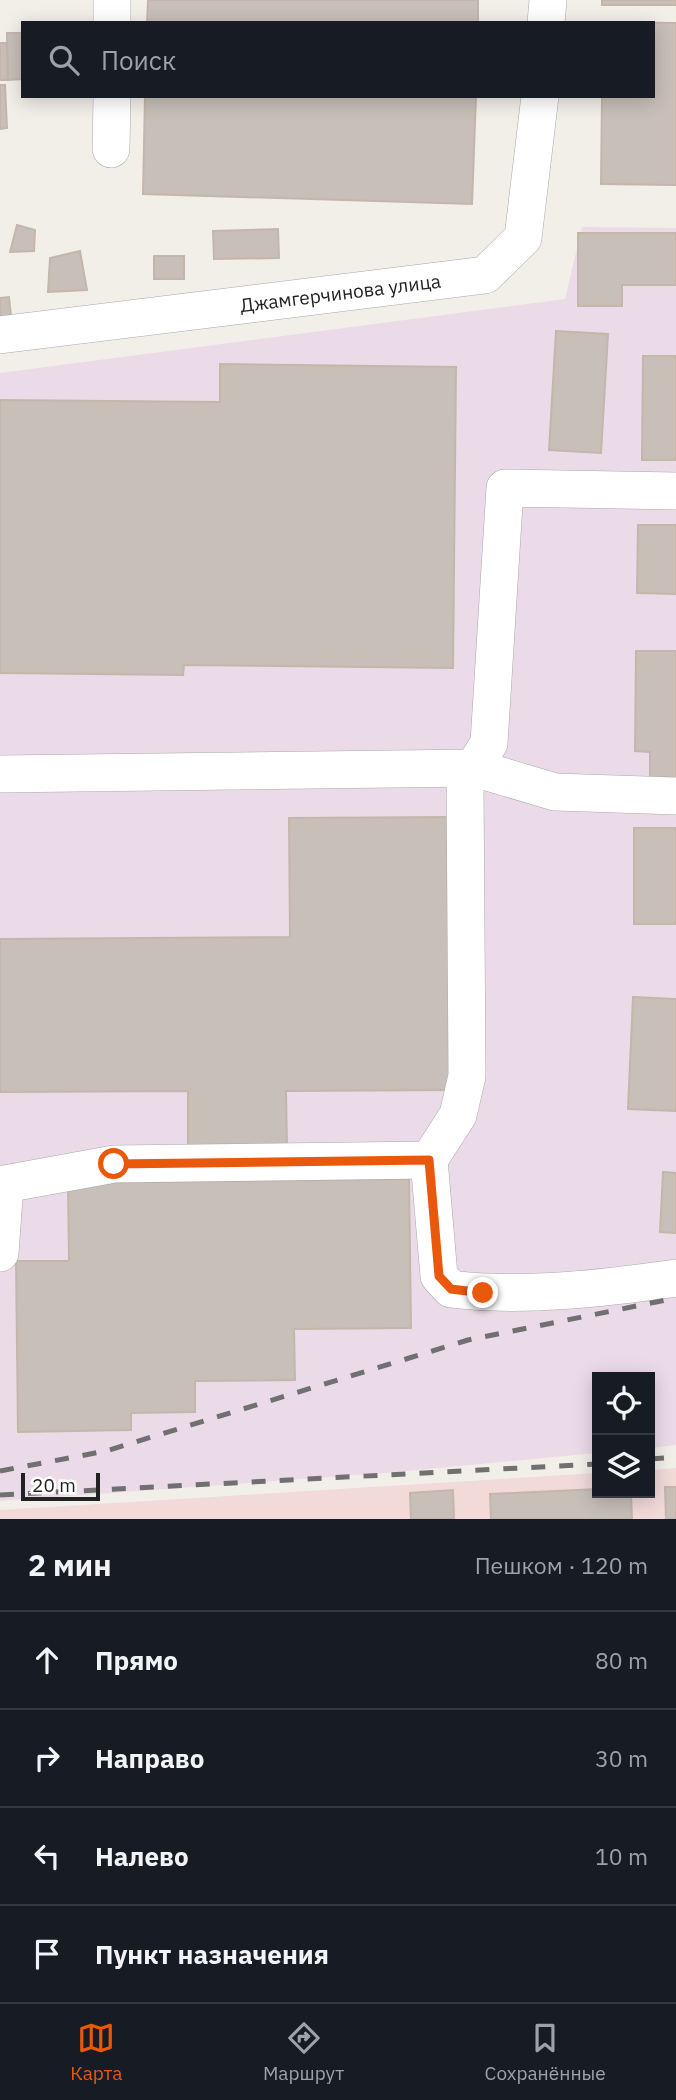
<!DOCTYPE html>
<html lang="ru">
<meta charset="utf-8">
<style>
:root{--surface:#171b24;--page:#242831;--text:#f1f3f6;--muted:#9ea1a6;--line:#363941;--accent:#ea580c}
body{margin:0;font-family:"IBM Plex Sans",sans-serif;background:var(--page);color:var(--text)}
.controls{position:absolute;right:21px;bottom:21px;display:grid;overflow:hidden;border-radius:0px;box-shadow:0 4px 18px #0003}
.controls button{width:63px;height:63px;display:grid;place-items:center;padding:0;border:0;border-bottom:2px solid var(--line);background:var(--surface);color:var(--text);font:35px sans-serif}
.scale{position:absolute;left:21px;bottom:18px;width:79px;box-sizing:border-box;padding-left:7px;border:4px solid #222;border-top:0;font-size:19px;line-height:24px;white-space:nowrap;color:#222;-webkit-text-stroke:5px #fff;paint-order:stroke}
.stop{position:absolute;width:21px;height:21px;margin:-16px;border:5px solid #ea580c;border-radius:50%;background:#fff}
.stop.end{background:#ea580c;border-color:#fff;box-shadow:0 2px 7px #0008}
.list{margin:0;padding:0;list-style:none}
h2{display:flex;justify-content:space-between;align-items:center;height:91px;margin:0;padding:0 28px;font-size:30px}
h2 small{font-size:23px;font-weight:400;color:var(--muted)}
.list li{display:grid;grid-template-columns:46px 1fr auto;gap:21px;align-items:center;box-sizing:border-box;height:98px;padding:0 28px;border-top:2px solid var(--line)}
.list b{display:block;font-size:26px;white-space:nowrap}
.list em{font-size:23px;font-style:normal;color:var(--muted)}
.icon{flex:none;width:38px;height:38px;fill:none;stroke:currentColor;stroke-width:2;stroke-linecap:round;stroke-linejoin:round}
.map{position:relative;flex:none;width:676px;height:1519px;overflow:hidden}
.search{position:absolute;background:var(--surface);box-shadow:0 4px 18px #0003;left:21px;right:21px;top:21px;height:77px;display:flex;align-items:center;gap:18px;box-sizing:border-box;padding:0 24px;border-radius:0px;color:var(--muted);font-size:26px}
.sheet{height:483px;background:var(--surface)}
nav{display:flex;justify-content:space-around;align-items:center;box-sizing:border-box;height:98px;border-top:2px solid var(--line);background:var(--surface);font-size:19px;color:var(--muted)}
nav a{display:grid;justify-items:center;gap:4px}
nav .on{color:var(--accent)}
.map>svg:first-child{display:block}
.commercial{fill:#f2dad9}
.industrial{fill:#ebdbe8}
.building{fill:#c7bfb8;stroke:#c4b6ab;stroke-width:2}
.lines{fill:none;stroke-linecap:round;stroke-linejoin:round}
.minor-casing{stroke:#a9a9a9;stroke-width:38}
.minor{stroke:#fff;stroke-width:37}
.rail{stroke:#707070;stroke-width:5;stroke-dasharray:14 14;stroke-linecap:butt}
.route{stroke:#ea580c;stroke-width:9}
.labels{text-anchor:middle;dominant-baseline:central;stroke-width:6;stroke-linejoin:round;paint-order:stroke}
.street-label{font-size:19px;fill:#222;stroke:#fff}
</style>
<div class="map">
<svg width="676" height="1519" viewBox="0 0 676 1519">
<rect width="100%" height="100%" fill="#f2efe9"/>
<!-- commercial -->
<path class="commercial" d="M676 1468V1519H0V1510L597 1473V1493H650V1470Z"/>
<!-- industrial -->
<path class="industrial" d="M582 227 676 228V1445L650 1448V1377H597V1453L385 1473 0 1501V373L565 299Z"/>
<!-- building -->
<g class="building">
<path d="M148 0H478V23H147Z"/>
<rect x="602" y="0" width="74" height="5"/>
<path d="M603 22 676 23V185L601 184 602 96H653V23Z"/>
<path d="M7 33H23V79L8 80Z"/>
<path d="M0 43H7L8 80H0Z"/>
<path d="M0 85H5L7 128 0 129Z"/>
<path d="M145 96H476L472 204 143 194Z"/>
<path d="M17 225 35 230 34 251 10 252Z"/>
<path d="M278 229 279 258 214 259 213 231Z"/>
<path d="M578 233H676V285H622V306H578Z"/>
<path d="M80 251 87 290 48 292 50 258Z"/>
<rect x="154" y="256" width="30" height="23"/>
<path d="M9 297 12 325 0 326V298Z"/>
<path d="M556 331 608 334 601 453 549 450Z"/>
<path d="M643 356H676V460H642Z"/>
<path d="M220 364 456 367 453 668 184 665 183 675 0 673V400L220 402Z"/>
<path d="M638 525H676V594L637 593Z"/>
<path d="M636 651H676V780H650V752L635 751Z"/>
<path d="M449 817 451 1090 286 1091 287 1148H188V1091L0 1092V939L290 937 289 818Z"/>
<rect x="634" y="828" width="42" height="96"/>
<path d="M633 997 676 999V1111L628 1109Z"/>
<path d="M663 1172 676 1173V1233L660 1232Z"/>
<path d="M409 1179 411 1328 294 1329 295 1380 195 1381V1412L131 1413V1430L18 1432 16 1261H69L68 1183Z"/>
<path d="M665 1487H676V1519H666Z"/>
<path d="M597 1489V1493H631L632 1519H491L490 1494Z"/>
<path d="M453 1490 454 1519H411L410 1493Z"/>
</g>
<g class="lines">
<!-- minor casing -->
<g class="minor-casing">
<g id="minor">
<path d="M112 23V0"/>
<path d="M546 23 548 0"/>
<path d="M111 149 112 96"/>
<path id="s1" d="M0 335 485 275 523 238 540 96"/>
<path d="M0 774 474 768 555 792 676 796"/>
<path d="M429 1160 439 1276 451 1289C522 1298 605 1288 676 1278"/>
<path d="M0 1253 5 1184 114 1164 429 1160 458 1115 467 1076 465 782 489 743 505 488 676 491"/>
</g>
</g>
<!-- minor -->
<use href="#minor" class="minor"/>
<!-- rail -->
<g class="rail">
<path d="M650 1459 676 1457"/>
<path d="M0 1471 106 1451 468 1340 676 1298"/>
<path d="M0 1495 597 1464"/>
</g>
</g>
<g class="lines">
<!-- route -->
<path class="route" d="M114 1164 429 1160 439 1276 451 1289 483 1293"/>
</g>
<g class="labels">
<!-- street labels -->
<g class="street-label">
<text stroke="none"><textPath href="#s1" startOffset="343">Джамгерчинова улица</textPath></text>
</g>
</g>
</svg>
<div class="controls">
<button><svg class="icon" aria-label="locate" viewBox="0 0 24 24"><circle cx="12" cy="12" r="6"/><path d="M12 2v4M12 18v4M2 12h4M18 12h4"/></svg></button>
<button><svg class="icon" aria-label="layers" viewBox="0 0 24 24"><path d="M12 4l9 5-9 5-9-5zM3 14l9 5 9-5"/></svg></button>
</div>
<div class="scale">20 m</div>
<div class="stop" style="left:114px;top:1164px"></div>
<div class="stop end" style="left:483px;top:1293px"></div>
<div class="search"><svg class="icon" aria-label="search" viewBox="0 0 24 24"><circle cx="10" cy="10" r="6"/><path d="M15 15l6 6"/></svg>Поиск</div>
</div>
<section class="sheet">
<h2>2 мин<small>Пешком · 120 m</small></h2>
<ul class="list">
<li><svg class="icon" aria-label="ahead" viewBox="0 0 24 24"><path d="M12 20V5M6 11l6-6 6 6"/></svg><div><b>Прямо</b></div><em>80 m</em></li>
<li><svg class="icon" aria-label="right" viewBox="0 0 24 24"><path d="M7 20v-9h11M14 6l5 5-5 5"/></svg><div><b>Направо</b></div><em>30 m</em></li>
<li><svg class="icon" aria-label="left" viewBox="0 0 24 24"><path d="M17 20v-9H6M10 6l-5 5 5 5"/></svg><div><b>Налево</b></div><em>10 m</em></li>
<li><svg class="icon" aria-label="arrive" viewBox="0 0 24 24"><path d="M6 21V4h12l-3 4 3 4H6"/></svg><div><b>Пункт назначения</b></div></li>
</ul>
</section>
<nav>
<a class="on"><svg class="icon" aria-label="map" viewBox="0 0 24 24"><path d="M3 6l6-2 6 2 6-2v14l-6 2-6-2-6 2zM9 4v14M15 6v14"/></svg>Карта</a>
<a><svg class="icon" aria-label="directions" viewBox="0 0 24 24"><path d="M12 3l9 9-9 9-9-9zM9 14v-3h6M13 9l2 2-2 2"/></svg>Маршрут</a>
<a><svg class="icon" aria-label="saved" viewBox="0 0 24 24"><path d="M7 4h10v16l-5-4-5 4z"/></svg>Сохранённые</a>
</nav>
